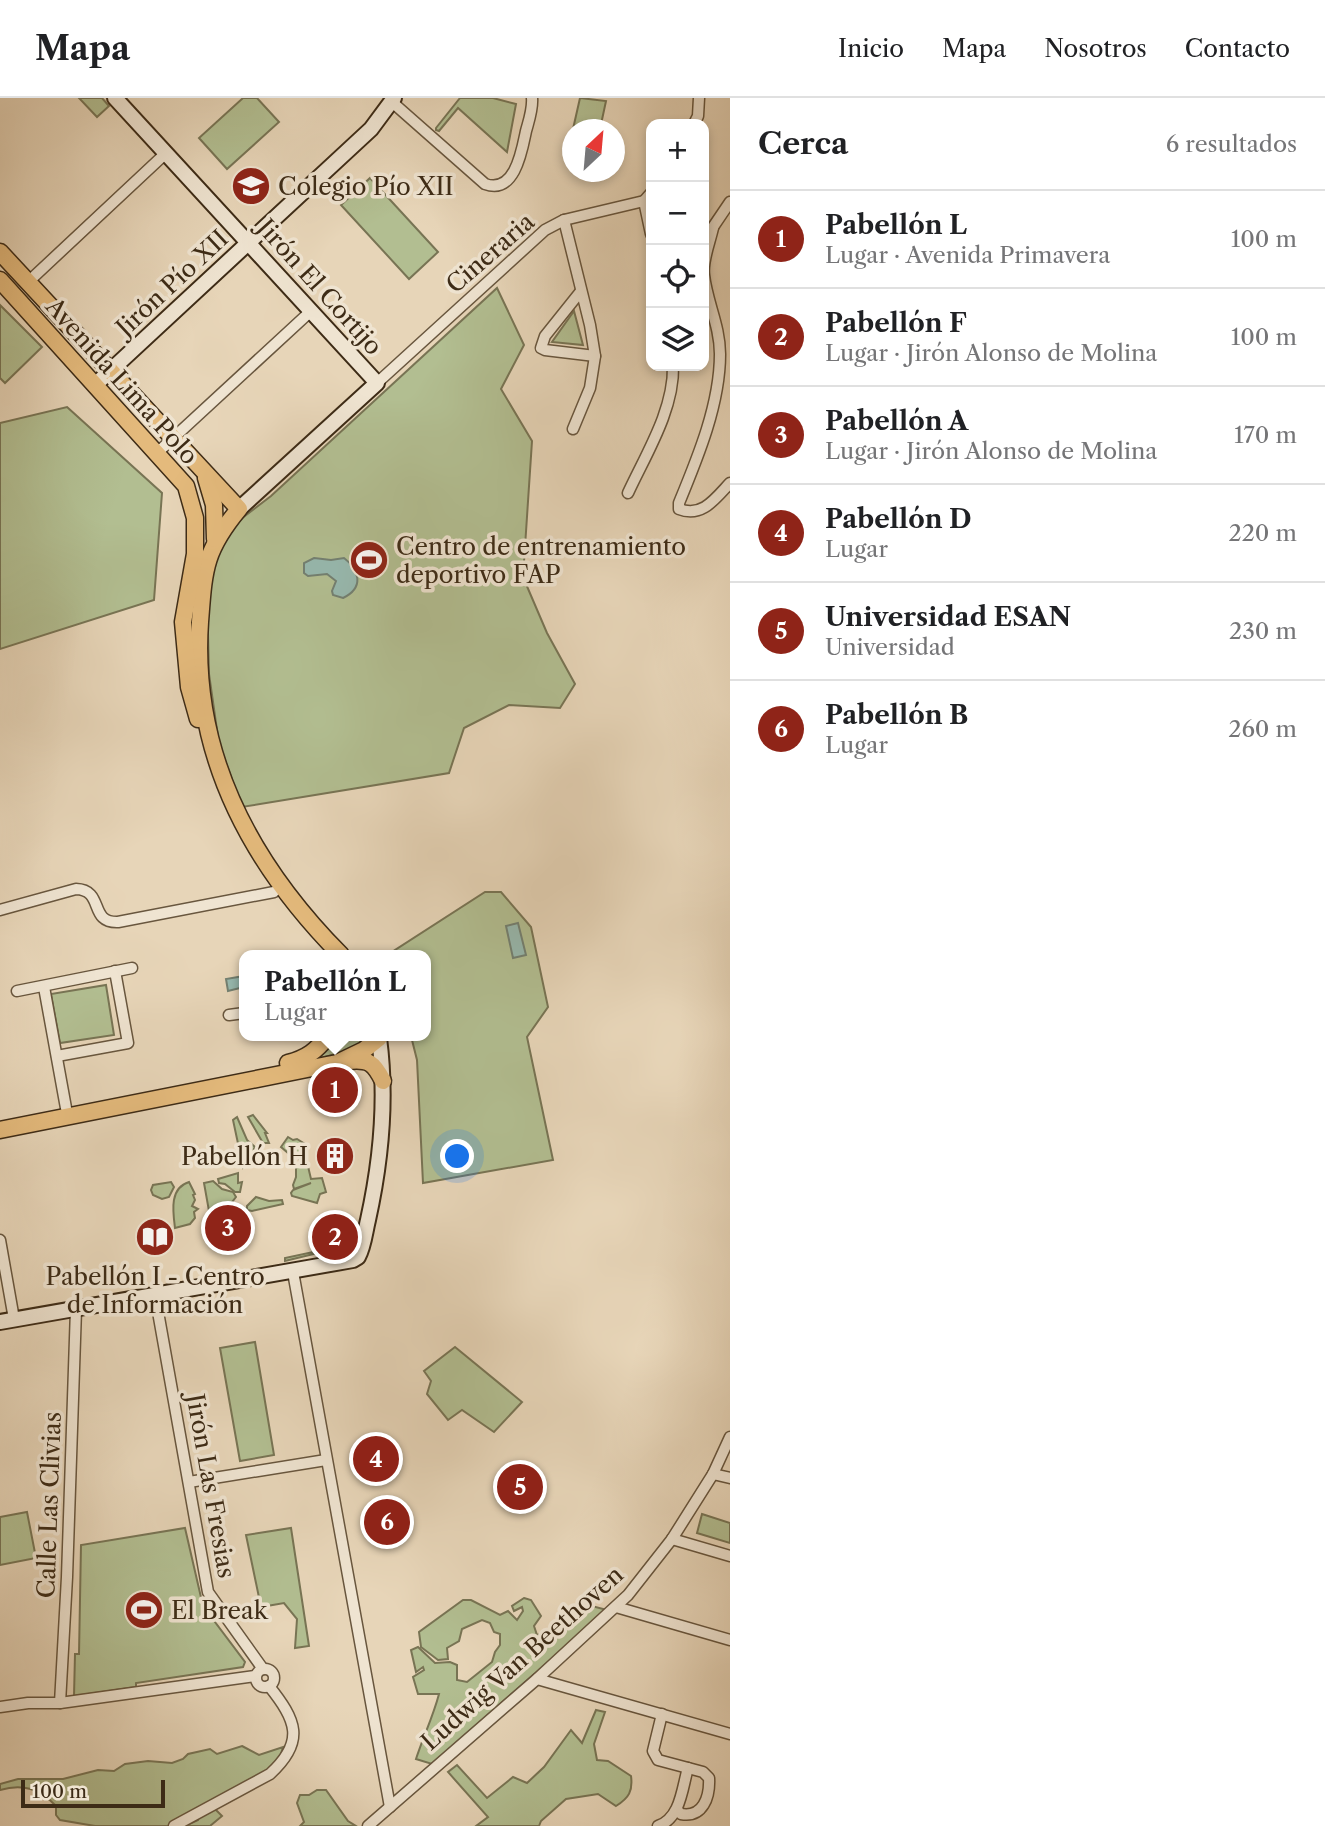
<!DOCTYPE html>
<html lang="es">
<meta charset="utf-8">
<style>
:root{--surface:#fff;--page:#f6f6f6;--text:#202124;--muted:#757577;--line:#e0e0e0;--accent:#8f2418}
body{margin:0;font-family:"Libre Caslon Text",serif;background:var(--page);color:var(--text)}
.controls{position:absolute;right:21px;top:21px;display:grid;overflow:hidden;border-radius:14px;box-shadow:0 4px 10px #0003}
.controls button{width:63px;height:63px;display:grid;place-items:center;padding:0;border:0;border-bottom:2px solid var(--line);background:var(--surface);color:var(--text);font:35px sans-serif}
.compass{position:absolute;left:562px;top:21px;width:63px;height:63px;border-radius:50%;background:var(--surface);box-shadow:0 4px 10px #0003;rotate:26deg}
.scale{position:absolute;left:21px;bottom:18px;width:144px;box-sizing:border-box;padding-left:7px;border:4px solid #3d2b16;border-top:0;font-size:19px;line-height:24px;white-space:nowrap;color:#3d2b16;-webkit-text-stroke:5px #efe4d1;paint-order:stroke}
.you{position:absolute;left:458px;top:1059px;width:24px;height:24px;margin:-18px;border:5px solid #fff;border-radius:50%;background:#1a73e8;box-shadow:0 0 0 10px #1a73e833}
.badge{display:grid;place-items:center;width:46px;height:46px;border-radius:50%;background:var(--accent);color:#fff;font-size:23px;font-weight:700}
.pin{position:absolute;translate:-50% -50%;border:4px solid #fff;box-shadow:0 2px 7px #0006}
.popup{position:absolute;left:239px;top:852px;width:192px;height:91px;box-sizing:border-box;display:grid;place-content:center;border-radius:14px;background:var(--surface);filter:drop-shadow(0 2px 5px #0005);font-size:23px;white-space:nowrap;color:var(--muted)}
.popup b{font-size:26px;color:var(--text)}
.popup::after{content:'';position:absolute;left:50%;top:100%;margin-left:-14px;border:14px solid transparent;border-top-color:var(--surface)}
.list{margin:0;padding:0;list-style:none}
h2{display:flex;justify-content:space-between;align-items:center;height:91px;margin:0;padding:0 28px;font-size:30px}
h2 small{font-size:23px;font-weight:400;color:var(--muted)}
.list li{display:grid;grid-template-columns:46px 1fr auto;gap:21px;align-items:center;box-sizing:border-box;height:98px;padding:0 28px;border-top:2px solid var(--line)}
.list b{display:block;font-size:26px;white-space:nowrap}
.list p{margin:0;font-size:23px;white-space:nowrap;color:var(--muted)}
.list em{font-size:23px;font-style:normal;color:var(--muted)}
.icon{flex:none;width:38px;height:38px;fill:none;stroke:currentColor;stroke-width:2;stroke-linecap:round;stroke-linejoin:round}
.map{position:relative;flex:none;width:730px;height:1728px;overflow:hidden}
header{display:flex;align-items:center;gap:42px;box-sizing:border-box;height:98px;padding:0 35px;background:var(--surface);border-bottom:2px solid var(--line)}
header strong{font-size:33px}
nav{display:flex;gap:38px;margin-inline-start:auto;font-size:24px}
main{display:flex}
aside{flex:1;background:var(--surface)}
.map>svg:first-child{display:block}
.green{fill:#b2be91;stroke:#787454;stroke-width:2}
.water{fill:#97b9af;stroke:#738072;stroke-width:2}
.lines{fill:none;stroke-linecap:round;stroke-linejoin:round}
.street-casing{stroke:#68563e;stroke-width:13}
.secondary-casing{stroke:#3d2b16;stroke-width:18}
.primary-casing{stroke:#3d2b16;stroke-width:19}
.street{stroke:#efe4d1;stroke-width:10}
.secondary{stroke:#efe4d1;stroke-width:14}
.primary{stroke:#e4ba7c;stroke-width:16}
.labels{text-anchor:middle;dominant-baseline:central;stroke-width:7;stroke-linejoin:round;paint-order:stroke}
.poi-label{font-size:24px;fill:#3d2b16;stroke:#efe4d1;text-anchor:start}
.street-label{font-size:24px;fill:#3d2b16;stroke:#efe4d1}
</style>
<header>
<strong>Mapa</strong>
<nav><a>Inicio</a><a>Mapa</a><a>Nosotros</a><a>Contacto</a></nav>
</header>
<main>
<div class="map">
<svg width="730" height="1728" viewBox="0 0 730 1728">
<rect width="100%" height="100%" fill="#e7d5b8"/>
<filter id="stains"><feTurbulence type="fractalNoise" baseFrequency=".00286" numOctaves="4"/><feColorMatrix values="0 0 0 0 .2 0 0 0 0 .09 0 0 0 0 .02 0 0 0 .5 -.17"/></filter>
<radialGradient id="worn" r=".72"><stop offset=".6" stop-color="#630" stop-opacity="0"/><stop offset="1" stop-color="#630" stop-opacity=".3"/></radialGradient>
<!-- green -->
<g class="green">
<path d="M79 0H102L109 8 97 19Z"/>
<path d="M243 0H257L279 24 227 71 199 40Z"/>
<path d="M460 0H493L516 6 507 54 458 10 439 33 436 32V30Z"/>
<path d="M580 0 606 3 600 31H573Z"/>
<path d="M370 80 438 154 409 181 341 107Z"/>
<path d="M497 190 524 247 501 291 532 343 523 479 547 535 575 586 560 610 509 607 464 630 449 675 242 709 219 646 209 576 208 536 204 507 220 446 241 421 271 398Z"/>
<path d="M0 207 42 249 5 285 0 280Z"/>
<path d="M574 213 583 247 552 244Z"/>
<path d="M67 309 162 395 154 502 0 551V325Z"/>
<path d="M485 794H501L531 829 548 909 527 939 553 1062 423 1085 417 962 411 938H426V857H393L392 854Z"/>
<path d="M106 887 114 937 60 945 51 896Z"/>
<path d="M333 938H371L365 948 310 963Z"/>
<path d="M253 1017 267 1035H265L269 1045H263L248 1019Z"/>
<path d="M237 1019 247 1042 255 1049 243 1069 233 1022Z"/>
<path d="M288 1039 293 1042 297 1041 305 1046 303 1056 306 1060 311 1081 322 1080 326 1094 320 1096 317 1105 292 1098 291 1095 293 1092 311 1085 294 1091 293 1087 296 1079V1068L301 1064 297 1057 291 1053 288 1055 281 1049Z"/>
<path d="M238 1075V1085L242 1084 240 1094H235L225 1086 219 1085 218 1081Z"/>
<path d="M213 1083 222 1091 233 1094 236 1099 229 1108 228 1117 213 1120 212 1113H209L204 1085Z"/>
<path d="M171 1084 174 1089 169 1099 162 1101 153 1097 151 1092 153 1087Z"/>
<path d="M189 1084 195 1096 193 1097 195 1102 192 1108 198 1111 194 1114 195 1120 190 1126 175 1130C173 1114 169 1090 189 1084Z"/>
<path d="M256 1099 269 1103 282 1102 283 1106 252 1113 247 1112V1108Z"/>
<path d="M320 1143 341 1147 342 1149 285 1163V1160L318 1153 316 1144Z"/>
<path d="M255 1244 274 1357 240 1363 220 1250Z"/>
<path d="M455 1249 522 1304 494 1334 462 1312 448 1322 427 1296 431 1283 424 1273Z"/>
<path d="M27 1414 36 1460 0 1467V1419Z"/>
<path d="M702 1416 730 1425V1445L697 1435Z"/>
<path d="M185 1430 203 1508 245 1564 243 1569 136 1585V1589L74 1598 75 1556H79L81 1447Z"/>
<path d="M291 1430 309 1548 295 1550 297 1521 284 1505 261 1509 246 1437Z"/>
<path d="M524 1500 531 1502 541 1518 534 1528 537 1537 551 1534 556 1541 592 1508 607 1512 432 1666 416 1661C423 1639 433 1619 439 1596H418L413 1579 424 1572 423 1569 416 1574 411 1552 418 1549 435 1565 450 1564 457 1567V1582L467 1584 492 1564 495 1554 500 1547V1536L494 1534 490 1525 482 1522 462 1531 459 1543 447 1550 448 1561 438 1562 421 1549 419 1534 463 1502H471L500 1517 508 1513 517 1522 523 1513 522 1509 514 1513 512 1508Z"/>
<path d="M596 1612 605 1614 594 1646 597 1662 608 1663 631 1678C633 1693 629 1700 616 1708L598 1696 566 1701 541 1723 539 1728H476L488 1719 448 1674 457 1667 487 1700 513 1679 527 1685 544 1669 571 1632 582 1645Z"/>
<path d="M242 1648 259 1657 283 1649 279 1663 262 1677 174 1728H95L60 1722 56 1717V1708C40 1691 23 1685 0 1692V1686L18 1681H63L98 1672 114 1673 125 1666 148 1663 172 1665 183 1661 188 1656 210 1651 217 1656Z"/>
<path d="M317 1692H326L348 1723 356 1728H300L304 1724 297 1705 300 1697H309Z"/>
<path d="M215 1711 222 1718 210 1728H185L198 1722 199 1715Z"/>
</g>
<!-- water -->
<g class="water">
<path d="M314 460 331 462 344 460C360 472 364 490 343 500L333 497 332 493 336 483 327 476 308 478 304 475V465Z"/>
<path d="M518 825 526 857 513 860 506 828Z"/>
<path d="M244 878V889L228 893 226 881Z"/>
</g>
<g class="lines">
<!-- street casing -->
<g class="street-casing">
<g id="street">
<path d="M392 4 485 86C515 97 522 52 526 33 529 22 533 11 532 0"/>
<path d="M694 26 698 18 699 0"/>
<path d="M644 103 651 136"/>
<path d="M564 122 590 227 595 258 590 290 573 331"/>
<path d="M713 130C710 144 702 163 704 177 707 204 720 228 720 256 720 306 698 359 679 405V411C702 420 715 401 730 385"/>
<path d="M709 135 730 104"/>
<path d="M27 185 166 55"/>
<path d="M581 193 545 238 541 250 545 252 595 258"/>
<path d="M377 285 545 132 564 122 644 103 651 95"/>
<path d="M157 355 311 213"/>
<path d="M628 395C646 356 674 312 673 268"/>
<path d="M0 812 76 791C105 792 88 825 118 824L274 794"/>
<path d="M44 889 66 1010"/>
<path d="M17 893 132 870"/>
<path d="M229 917 244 915"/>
<path d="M57 958 128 945 115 873"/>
<path d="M0 1142 14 1221"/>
<path d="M293 1174 390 1709"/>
<path d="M155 1197 208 1494 263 1571"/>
<path d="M713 1376 730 1380"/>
<path d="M189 1384 326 1362"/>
<path d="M672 1441 730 1458"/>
<path d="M616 1509 730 1542"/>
<circle cx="265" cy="1580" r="9"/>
<path d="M537 1581 730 1636"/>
<path d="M60 1605 67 1479 76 1211"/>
<path d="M0 1609 28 1605H60L255 1578"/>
<path d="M662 1616 653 1653 658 1662 703 1674 709 1680C710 1699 703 1720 681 1716L677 1712"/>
<path d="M174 1728 270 1676C306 1643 296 1622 269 1588"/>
<path d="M368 1728 537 1581 628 1497 672 1441 713 1376 730 1339"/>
<path d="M658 1728C681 1720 682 1690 688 1670"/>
</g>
</g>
<!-- secondary casing -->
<g class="secondary-casing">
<g id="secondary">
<path d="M115 0 377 285 239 411"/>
<path d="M95 287 371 31 394 0"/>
<path d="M0 1224 353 1162 358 1159C364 1148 365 1134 368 1122 381 1063 387 1000 379 940"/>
</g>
</g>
<!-- primary casing -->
<g class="primary-casing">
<g id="primary">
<path d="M0 154 239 411C204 453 204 472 200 524 191 655 251 766 341 857"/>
<path d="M0 182 186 388 195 420V456L183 524 189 589 198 621"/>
<path d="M206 380 214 407 215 441"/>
<path d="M349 963C369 961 374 965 383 983"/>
<path d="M288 965C307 960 316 953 328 938"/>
<path d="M0 1032 337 965 364 952 379 940 378 938"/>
</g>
</g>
<!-- street -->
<use href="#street" class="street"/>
<!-- secondary -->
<use href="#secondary" class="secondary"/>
<!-- primary -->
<use href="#primary" class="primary"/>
</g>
<!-- icons -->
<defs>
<g id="school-disc" transform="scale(2.0125)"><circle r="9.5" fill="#8f2418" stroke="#efe4d1"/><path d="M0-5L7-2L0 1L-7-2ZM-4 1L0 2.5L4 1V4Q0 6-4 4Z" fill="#fff"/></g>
<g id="stadium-disc" transform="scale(2.0125)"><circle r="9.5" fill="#8f2418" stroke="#efe4d1"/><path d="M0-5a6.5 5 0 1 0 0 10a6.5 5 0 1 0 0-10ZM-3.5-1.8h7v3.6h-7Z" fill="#fff"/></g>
<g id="building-disc" transform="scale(2.0125)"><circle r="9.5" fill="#8f2418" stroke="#efe4d1"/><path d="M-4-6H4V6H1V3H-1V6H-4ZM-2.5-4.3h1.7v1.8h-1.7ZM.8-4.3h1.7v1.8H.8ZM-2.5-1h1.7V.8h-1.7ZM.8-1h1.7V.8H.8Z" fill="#fff"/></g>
<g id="library-disc" transform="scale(2.0125)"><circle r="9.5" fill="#8f2418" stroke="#efe4d1"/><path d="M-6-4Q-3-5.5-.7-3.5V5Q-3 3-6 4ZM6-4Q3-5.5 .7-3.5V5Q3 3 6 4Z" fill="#fff"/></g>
</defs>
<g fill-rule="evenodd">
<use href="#school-disc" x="251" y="88"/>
<use href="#stadium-disc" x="369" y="462"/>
<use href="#building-disc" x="335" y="1058"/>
<use href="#library-disc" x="155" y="1139"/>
<use href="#stadium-disc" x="144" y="1512"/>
</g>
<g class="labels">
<!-- poi labels -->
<g class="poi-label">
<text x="278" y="88">Colegio Pío XII</text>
<text x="396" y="448">Centro de entrenamiento<tspan x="396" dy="28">deportivo FAP</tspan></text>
<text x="308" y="1058" text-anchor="end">Pabellón H</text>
<text x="155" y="1178" text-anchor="middle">Pabellón I - Centro<tspan x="155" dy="28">de Información</tspan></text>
<text x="171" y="1512">El Break</text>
</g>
<!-- street labels -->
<g class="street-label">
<text transform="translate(490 155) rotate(-41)">Cineraria</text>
<text transform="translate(172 185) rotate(-43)">Jirón Pío XII</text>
<text transform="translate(320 189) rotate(48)">Jirón El Cortijo</text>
<text transform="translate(122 283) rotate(48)">Avenida Lima Polo</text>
<text transform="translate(211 1388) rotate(80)">Jirón Las Fresias</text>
<text transform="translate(49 1407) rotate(-88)">Calle Las Clivias</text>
<text transform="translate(522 1560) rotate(-42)">Ludwig Van Beethoven</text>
</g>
</g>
<rect width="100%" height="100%" filter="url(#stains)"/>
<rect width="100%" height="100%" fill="url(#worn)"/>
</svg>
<div class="controls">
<button>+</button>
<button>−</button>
<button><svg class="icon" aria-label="locate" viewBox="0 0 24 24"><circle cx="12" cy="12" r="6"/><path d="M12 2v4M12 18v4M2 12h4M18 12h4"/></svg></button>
<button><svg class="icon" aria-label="layers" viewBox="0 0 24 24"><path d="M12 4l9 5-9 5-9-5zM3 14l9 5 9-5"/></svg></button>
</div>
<svg class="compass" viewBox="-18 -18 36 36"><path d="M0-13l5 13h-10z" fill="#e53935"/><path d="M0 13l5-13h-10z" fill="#757577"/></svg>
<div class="scale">100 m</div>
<div class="you"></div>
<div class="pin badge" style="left:335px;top:992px">1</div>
<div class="popup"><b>Pabellón L</b>Lugar</div>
<div class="pin badge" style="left:335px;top:1139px">2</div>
<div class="pin badge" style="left:228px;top:1130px">3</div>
<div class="pin badge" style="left:376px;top:1361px">4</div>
<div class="pin badge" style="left:520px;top:1389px">5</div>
<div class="pin badge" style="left:387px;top:1424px">6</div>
</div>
<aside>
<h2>Cerca<small>6 resultados</small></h2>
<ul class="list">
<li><span class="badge">1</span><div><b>Pabellón L</b><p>Lugar · Avenida Primavera</p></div><em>100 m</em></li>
<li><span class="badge">2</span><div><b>Pabellón F</b><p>Lugar · Jirón Alonso de Molina</p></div><em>100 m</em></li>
<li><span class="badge">3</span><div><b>Pabellón A</b><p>Lugar · Jirón Alonso de Molina</p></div><em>170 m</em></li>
<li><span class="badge">4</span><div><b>Pabellón D</b><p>Lugar</p></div><em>220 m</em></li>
<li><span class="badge">5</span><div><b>Universidad ESAN</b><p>Universidad</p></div><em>230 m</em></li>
<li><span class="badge">6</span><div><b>Pabellón B</b><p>Lugar</p></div><em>260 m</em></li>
</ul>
</aside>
</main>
